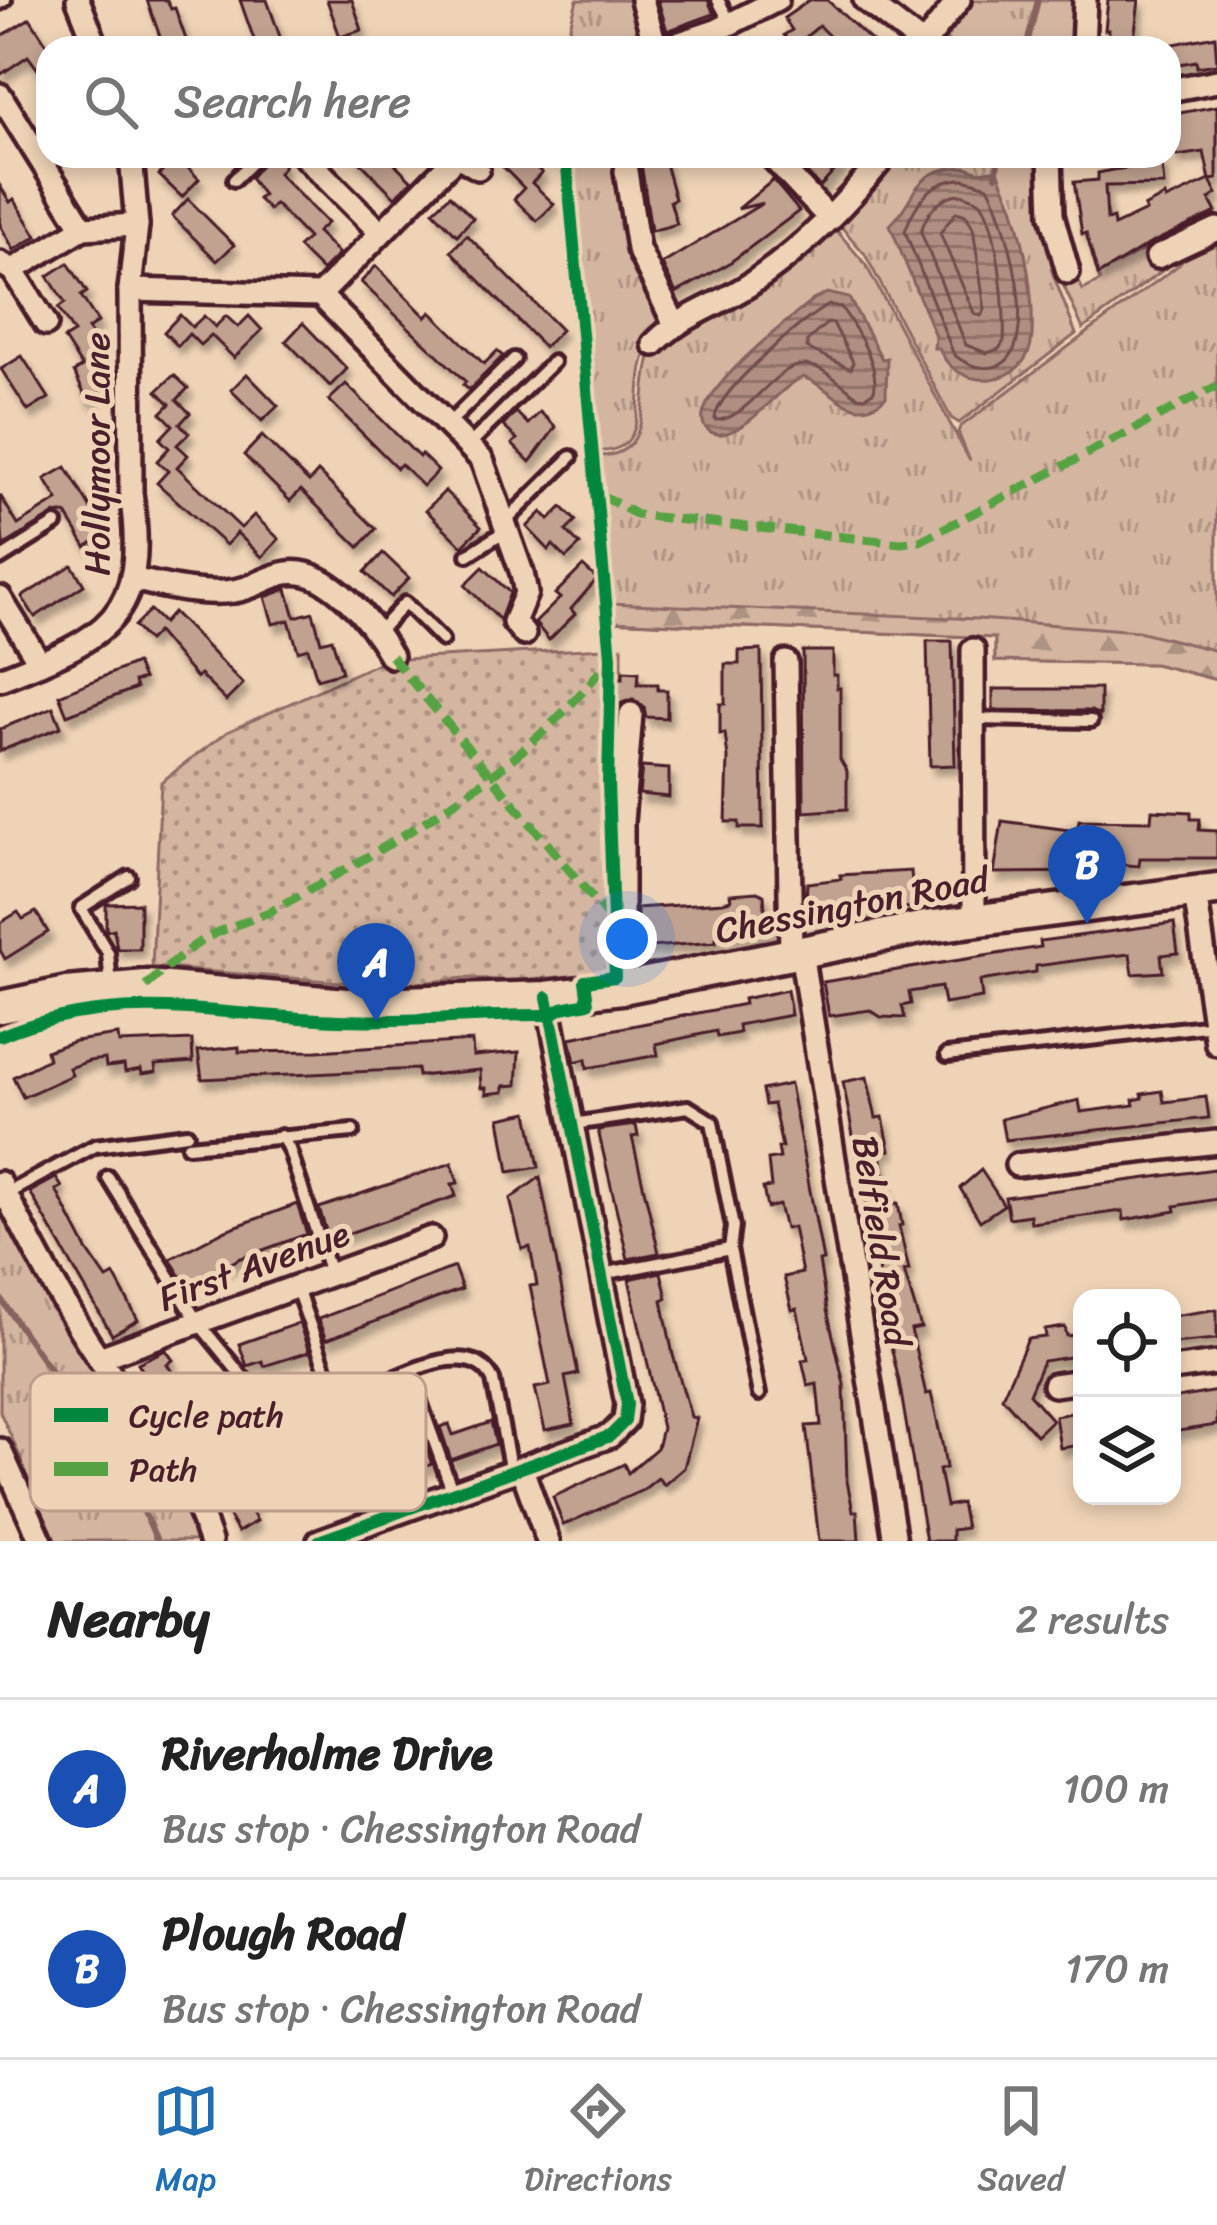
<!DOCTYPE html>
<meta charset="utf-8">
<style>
:root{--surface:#fff;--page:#f6f6f6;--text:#222;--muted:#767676;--line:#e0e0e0;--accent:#1f6fb2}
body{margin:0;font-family:Sriracha,sans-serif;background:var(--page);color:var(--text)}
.controls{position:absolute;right:36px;bottom:36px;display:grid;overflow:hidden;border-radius:24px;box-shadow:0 6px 18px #0003}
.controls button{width:108px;height:108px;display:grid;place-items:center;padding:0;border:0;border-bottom:3px solid var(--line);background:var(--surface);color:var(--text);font:60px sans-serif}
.you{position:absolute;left:627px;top:939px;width:42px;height:42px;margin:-30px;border:9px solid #fff;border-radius:50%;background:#1a73e8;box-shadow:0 0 0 18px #1a73e833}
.badge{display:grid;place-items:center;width:78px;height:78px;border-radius:50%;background:var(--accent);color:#fff;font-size:39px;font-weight:700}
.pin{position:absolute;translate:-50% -99px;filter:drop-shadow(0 3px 6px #0008)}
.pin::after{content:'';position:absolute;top:63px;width:42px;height:36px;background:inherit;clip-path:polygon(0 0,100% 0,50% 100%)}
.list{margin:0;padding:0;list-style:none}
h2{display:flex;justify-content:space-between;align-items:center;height:156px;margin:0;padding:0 48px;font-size:51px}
h2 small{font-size:39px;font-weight:400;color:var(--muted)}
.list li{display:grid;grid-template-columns:78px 1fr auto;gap:36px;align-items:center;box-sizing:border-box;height:180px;padding:0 48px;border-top:3px solid var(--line)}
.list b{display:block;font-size:45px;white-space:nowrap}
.list p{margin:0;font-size:39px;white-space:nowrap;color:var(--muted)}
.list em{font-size:39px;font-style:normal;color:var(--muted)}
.icon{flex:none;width:66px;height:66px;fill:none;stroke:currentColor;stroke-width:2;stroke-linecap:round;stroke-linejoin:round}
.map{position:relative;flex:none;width:1217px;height:1541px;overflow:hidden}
.search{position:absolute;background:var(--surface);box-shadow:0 6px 18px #0003;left:36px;right:36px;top:36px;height:132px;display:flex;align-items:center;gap:30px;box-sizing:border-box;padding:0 42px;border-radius:36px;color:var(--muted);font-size:45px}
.sheet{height:516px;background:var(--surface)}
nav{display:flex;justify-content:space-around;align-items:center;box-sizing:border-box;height:168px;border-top:3px solid var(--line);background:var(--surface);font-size:33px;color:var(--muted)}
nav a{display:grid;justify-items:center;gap:6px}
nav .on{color:var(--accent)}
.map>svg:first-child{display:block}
.grass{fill:url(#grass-tufts);stroke:#8f6a66;stroke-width:3}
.forest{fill:url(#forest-firs);stroke:#8f6a66;stroke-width:3}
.park{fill:url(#park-dots);stroke:#8f6a66;stroke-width:3}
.water{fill:url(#water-rules);stroke:#87625f;stroke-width:3}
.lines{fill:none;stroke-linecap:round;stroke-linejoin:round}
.shore{stroke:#734b4d;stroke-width:3}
.stream{stroke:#87625f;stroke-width:6}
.building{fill:#c1a18f;stroke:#4a1f2b;stroke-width:3;filter:url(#shadow)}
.lane-casing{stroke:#4a1f2b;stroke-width:20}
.street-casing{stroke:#4a1f2b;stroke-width:30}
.secondary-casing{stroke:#4a1f2b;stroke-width:39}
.lane{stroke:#efd3b6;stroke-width:10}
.street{stroke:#efd3b6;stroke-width:21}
.secondary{stroke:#efd3b6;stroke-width:30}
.quiet{stroke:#56a243;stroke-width:9;stroke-dasharray:18 9;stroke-linecap:butt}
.cycleway-casing{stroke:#efd3b6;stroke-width:20}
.cycleway{stroke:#00873e;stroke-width:12}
.labels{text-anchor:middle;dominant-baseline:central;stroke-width:10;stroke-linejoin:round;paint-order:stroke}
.street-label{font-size:36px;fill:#4a1f2b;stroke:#efd3b6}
.key{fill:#efd3b6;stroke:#be9d8c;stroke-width:3}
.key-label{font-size:33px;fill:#4a1f2b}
</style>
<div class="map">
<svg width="1217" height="1541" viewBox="0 0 1217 1541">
<defs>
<pattern id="grass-tufts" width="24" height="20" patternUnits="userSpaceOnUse" patternTransform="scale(3)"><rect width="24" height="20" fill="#d4b5a0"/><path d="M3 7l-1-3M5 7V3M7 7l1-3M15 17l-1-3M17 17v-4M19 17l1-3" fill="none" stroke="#ae9383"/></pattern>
<pattern id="forest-firs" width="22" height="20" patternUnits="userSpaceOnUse" patternTransform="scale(3)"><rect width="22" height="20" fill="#d4b5a0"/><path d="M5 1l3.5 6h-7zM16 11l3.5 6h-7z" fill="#ae9383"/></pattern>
<pattern id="park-dots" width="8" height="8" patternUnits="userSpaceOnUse" patternTransform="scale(3)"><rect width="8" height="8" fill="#d4b5a0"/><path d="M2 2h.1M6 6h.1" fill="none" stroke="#ae9383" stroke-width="1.8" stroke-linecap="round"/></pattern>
<pattern id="water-rules" width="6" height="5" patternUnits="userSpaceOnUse" patternTransform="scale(3)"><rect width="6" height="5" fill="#b08e81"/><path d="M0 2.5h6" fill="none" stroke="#91736a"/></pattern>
<filter id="shadow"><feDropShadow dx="4.5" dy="8" stdDeviation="3" flood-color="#0004"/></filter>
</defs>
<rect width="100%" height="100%" fill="#efd3b6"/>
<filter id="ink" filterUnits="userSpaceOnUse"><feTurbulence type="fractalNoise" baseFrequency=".00833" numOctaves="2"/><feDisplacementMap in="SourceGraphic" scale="24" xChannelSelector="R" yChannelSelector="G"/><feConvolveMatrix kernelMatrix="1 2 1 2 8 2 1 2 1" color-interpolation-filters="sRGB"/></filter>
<g filter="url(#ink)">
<!-- grass -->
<g class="grass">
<path d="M577 0H636C640 16 649 34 638 48H564Z"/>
<path d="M964 0H1080L1077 48H960L937 35Z"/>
<path d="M571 156H620L628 208 664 323C657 335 648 347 644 359 632 395 652 454 597 451Z"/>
<path d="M895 156H1041L1058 265 1051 269 1076 334 959 423 951 418 865 254 837 222Z"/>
<path d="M833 226 866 265 970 461 958 432 960 427 1180 264 1188 252 1217 236V680L1155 664 995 661V638L610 621 597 456C656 457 637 395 651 354Z"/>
<path d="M1149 247 1158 262 1181 257 1083 329 1057 271 1073 270 1083 290 1100 281 1098 275Z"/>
<path d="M0 1198 172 1479 201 1541H46L22 1476 21 1459 0 1412Z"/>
</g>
<!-- forest -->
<path class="forest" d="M609 603 978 619 1138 631 1217 651V680L1155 664 995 661V638L610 621Z"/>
<!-- park -->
<path class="park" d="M622 647V971L517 981 465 978 391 986 152 967 161 782 227 732 385 660Z"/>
<!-- water -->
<g class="water">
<path d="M966 167 980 172 998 169C1002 185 1011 197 1015 213 1026 249 1034 298 1032 336 1029 389 956 394 939 348H934L935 336 890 225C917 200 911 167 966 167Z"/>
<path d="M827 293 849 298 882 359 887 358 886 397C852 427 835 388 803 377 776 390 756 424 727 433 720 435 715 435 709 431 674 406 794 316 813 300Z"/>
</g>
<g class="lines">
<!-- shore -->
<g class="shore">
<path d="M964 179 988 186C1006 217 1044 351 997 366 981 371 967 365 954 355L905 231C915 203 931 179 964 179Z"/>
<path d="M962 194C963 195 979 200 979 201 998 218 1006 316 1004 341L999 349 987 353 966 345 921 232C926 213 940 194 962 194Z"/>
<path d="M956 212 966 215 973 228 985 310 981 316 974 313 940 233Z"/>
<path d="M829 305 841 307C856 329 880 365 874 391L865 397 857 396C843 386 824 366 806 365 774 362 748 422 715 420 713 395 804 317 829 305Z"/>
<path d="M826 324 833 323 853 362 851 369 807 348V341Z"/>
</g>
<!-- stream -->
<g class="stream">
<path d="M1026 48 1038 0"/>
<path d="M996 176 999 156"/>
<path d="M0 1297C52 1381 119 1448 157 1541"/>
</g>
</g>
<!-- building -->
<g class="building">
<path d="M147 0H167L171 9 175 8 189 48H164Z"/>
<path d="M240 0H267L284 48H257Z"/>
<path d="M327 0H352L362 30 340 37Z"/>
<path d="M658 0H708L714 14 667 31Z"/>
<path d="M810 0H827L879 48H841L819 26 792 48 784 35 792 30 784 18Z"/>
<path d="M1108 0H1139L1133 48H1108L1109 30H1105Z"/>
<path d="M30 18 48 46V83L28 56 0 75V37Z"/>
<path d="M1215 36 1217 64 1197 67 1196 61 1169 66V45Z"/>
<path d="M1217 106V179L1210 180 1204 152 1177 156 1169 115Z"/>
<path d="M268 156H275L284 166 278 173 327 223 317 232 339 254 322 271 298 247 308 238 275 204 269 210 258 199 263 195 250 178Z"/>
<path d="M354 156H387L412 181 395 197Z"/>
<path d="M511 156H524L542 173 532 183 554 204 537 221 514 199 524 188 502 166Z"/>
<path d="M640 156H663L675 199 670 201 677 224 651 231Z"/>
<path d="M808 156H848L820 187 799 164Z"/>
<path d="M177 157 199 179 182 197 159 175Z"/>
<path d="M1162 164 1164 185 1105 186 1107 220 1113 218 1114 226 1146 211 1144 207 1165 196 1166 200 1210 180 1217 194 1209 199 1216 212 1151 243 1098 275 1086 233 1082 234 1074 182 1098 180V173L1112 170Z"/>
<path d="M773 180 799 211 728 264 676 293 662 264 763 203 738 209Z"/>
<path d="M0 186 10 202 14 199 37 236 14 250 0 225Z"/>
<path d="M450 195 473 218 457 235 433 211Z"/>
<path d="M188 199 234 245 217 261 172 216Z"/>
<path d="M467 235 561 330 544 347 451 251Z"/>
<path d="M68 263 87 292 81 296 98 322 88 329 104 354 97 358 105 371 99 375 107 387 87 400 74 372 82 367 64 339 74 333 58 308 65 303 48 276Z"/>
<path d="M376 266 426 317 431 312 484 364 497 351 503 356 469 390 463 385 466 382 361 282Z"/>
<path d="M180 315 192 327 204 316 215 327 226 316 238 327 249 316 262 330 234 358 211 335 200 345 189 334 178 346 164 332Z"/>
<path d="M303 323 347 369 330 386 286 341Z"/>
<path d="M22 356 49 398 28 411 1 369Z"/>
<path d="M247 374 278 406 262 421 231 390Z"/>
<path d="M174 375 188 388 177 400 190 413 180 424 189 433 177 445 188 455 177 467 241 528 254 515 279 539 262 557 237 533 226 545 157 483 168 471 157 461 169 448 160 439 173 425 161 413 170 404 157 391Z"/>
<path d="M346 384 419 457 421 454 438 471 423 486 401 464 397 468 329 400Z"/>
<path d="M516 412 528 424 540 412 556 427 530 462 512 444 517 439 503 426Z"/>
<path d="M262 436 309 482 318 472 376 529 359 547 301 490 290 501 244 455Z"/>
<path d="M66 467 106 534 86 547 66 514H55L3 546 0 495 18 525 58 500 45 479Z"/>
<path d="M445 491 481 527 462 546 426 510Z"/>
<path d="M562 507 576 521 566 531 580 545 566 558 553 545 549 550 527 527 542 512 549 520Z"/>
<path d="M383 553 409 578 391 597 365 572Z"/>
<path d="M72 565 84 585 35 617 22 597Z"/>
<path d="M583 566 597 579 571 609 575 614 549 640 535 623 560 598 555 594Z"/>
<path d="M483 567 510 593 500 620 465 585Z"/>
<path d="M287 589 295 617 313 612 321 642 332 639 342 672 317 679 308 648 298 651 289 620 273 624 265 597Z"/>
<path d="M150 610 163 623 173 612 243 684 226 701 200 675 196 678 157 632 148 641 134 626Z"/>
<path d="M927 641H952L955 765 930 766Z"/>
<path d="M761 650 763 828H739V822H726L728 758 725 733 720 734V704H725V664H739V651Z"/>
<path d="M803 651H833V675H837V688H840V759L847 771V809L804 812Z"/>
<path d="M136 663 143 679 134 682 136 688 67 715 59 695Z"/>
<path d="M623 671 639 672 638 684H658V690H667V718L646 717 644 707 633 699 614 706 615 678H623Z"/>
<path d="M993 689H1100V715L1091 711 993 710Z"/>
<path d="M53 707 61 727 0 751V729Z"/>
<path d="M642 767 669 769V797L639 794Z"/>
<path d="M1152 810 1191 812V819H1200L1199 830 1217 831V858H1140L1139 866 1089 862 1088 872 994 873 1002 821 1077 831 1079 820 1151 821Z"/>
<path d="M911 871 914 907 805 918 807 883 841 879 840 875Z"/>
<path d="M757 892 764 895 765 911 770 910 772 932 716 938V942L637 948V908L723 902 731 900 730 894Z"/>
<path d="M140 903V949H117L114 929 106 931V904Z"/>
<path d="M18 912 23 919 36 912 48 932 5 959 0 950V923Z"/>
<path d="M1174 923 1178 953 1161 955 1163 972 1133 974 1130 954 1095 958 1036 966V972L980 981 982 998 944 1004 941 987 909 992 911 1004 902 1006 905 1018 881 1017 870 1010 829 1016 823 982 1041 947 1040 941Z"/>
<path d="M787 990 791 1015 738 1025 739 1033 717 1037 716 1031 656 1044 658 1055 605 1065 587 1068 586 1059 575 1062 570 1038 744 1004 743 999Z"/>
<path d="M118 1035 119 1043 192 1040 193 1062 155 1065 156 1072 142 1074 141 1069 125 1072 124 1065 106 1067 105 1059 89 1061 69 1068 72 1075 23 1097 13 1077 48 1059 46 1051 75 1041Z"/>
<path d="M472 1041 473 1056 519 1052 517 1085 504 1086V1092L486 1094V1088H481L480 1070 418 1076 417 1069 202 1079 198 1051 239 1047V1052L317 1051Z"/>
<path d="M867 1077 876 1118 883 1117 890 1150 881 1152 883 1169 890 1204 898 1203 902 1225 899 1226 909 1270 904 1271 921 1328 911 1330 926 1394 931 1393 943 1448 946 1468 939 1470 946 1506 961 1503 966 1528 952 1530V1541H926L899 1381 883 1312 886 1311 843 1082Z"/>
<path d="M790 1084 823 1260 819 1261 827 1310 844 1384 847 1481 853 1511H857L859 1541H819L806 1426 821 1425 817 1384 808 1386 802 1360 808 1359 797 1309 792 1310 784 1277 802 1273 793 1227 785 1229 779 1205 767 1208 763 1188 771 1187 768 1160 780 1158 778 1148 782 1147 773 1104 765 1105 762 1090Z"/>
<path d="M1162 1091 1164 1102 1206 1097 1209 1118 1005 1140 1001 1119 1079 1100 1081 1112 1134 1105 1133 1100 1143 1098 1142 1094Z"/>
<path d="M528 1112 539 1167 509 1172 500 1118Z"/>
<path d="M636 1125 638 1136 632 1137 659 1253 628 1259 598 1130Z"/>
<path d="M452 1163 458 1183 452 1184 456 1196 329 1240 319 1208Z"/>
<path d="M1215 1169 1217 1199 1175 1206 1176 1211 1124 1220 1123 1211 1031 1223 1030 1215 1009 1218 1005 1197Z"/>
<path d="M981 1170 1004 1205 980 1221 960 1188Z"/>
<path d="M540 1177 578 1374 565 1377 574 1424 545 1430 535 1388 550 1385 530 1286 537 1285 530 1247 522 1249 510 1199Z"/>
<path d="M56 1178 62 1187 56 1190 87 1250 107 1279 114 1275 138 1320 112 1335 30 1192Z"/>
<path d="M297 1204 307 1234 238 1259 189 1289 170 1259 226 1230Z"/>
<path d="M454 1267 462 1289 326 1340 318 1319Z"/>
<path d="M661 1272 667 1298 662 1300 673 1355 691 1417 697 1418 684 1468 664 1485 658 1478 643 1490 563 1525 553 1497 624 1464 628 1473 657 1448 662 1428 629 1279Z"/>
<path d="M1212 1310H1217V1339L1172 1343V1316Z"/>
<path d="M299 1323 309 1352 264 1366 262 1361 247 1366 239 1344Z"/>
<path d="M1065 1327 1067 1336 1082 1334V1355L1043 1361 1029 1394 1052 1420 1036 1435 1002 1397 1028 1339 1046 1337 1045 1330Z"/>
<path d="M166 1350 173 1360 167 1364 191 1402 197 1398 210 1415 256 1503 249 1507 257 1521 238 1532 138 1363Z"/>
<path d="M1217 1391V1425L1172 1432V1399Z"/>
<path d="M1082 1411V1445L1060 1448 1055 1416Z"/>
<path d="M491 1422 496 1444 451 1460 440 1427 449 1424 453 1435Z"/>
<path d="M397 1443 400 1452 424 1443 432 1464 400 1475 390 1446Z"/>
</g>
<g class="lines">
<!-- lane casing -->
<g class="lane-casing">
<g id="lane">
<path d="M718 0 731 24"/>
<path d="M0 3 5 0"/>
<path d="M234 180 258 156"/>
<path d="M449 423 514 359"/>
<path d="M470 444 553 362"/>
<path d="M506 521 571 457"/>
<path d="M468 555 505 531"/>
<path d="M0 559 56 524"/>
<path d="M378 632 405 603 442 640"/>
<path d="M974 719 1091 721"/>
<path d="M111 985 108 953 81 908 129 877"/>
<path d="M947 1055 1214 1025"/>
<path d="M573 1124 688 1107 712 1122 733 1227 730 1249 759 1394"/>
<path d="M281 1136 289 1149 330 1273"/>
<path d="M188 1146 353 1131"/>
<path d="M108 1177 197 1321 254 1391"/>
<path d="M6 1194 95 1146 187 1134"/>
<path d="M603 1274 730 1249"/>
<path d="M296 1286 336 1399"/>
<path d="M410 1374 453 1493"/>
<path d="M401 1511 365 1402 372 1387C406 1374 472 1336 493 1380L511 1472"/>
</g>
</g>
<!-- street casing -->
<g class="street-casing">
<g id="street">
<path d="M78 0 97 48"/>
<path d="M642 0 656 48"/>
<path d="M865 0 927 48"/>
<path d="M923 45 959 0"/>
<path d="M665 48 716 31 777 0"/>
<path d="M1083 48 1085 0"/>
<path d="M1169 90 1217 81"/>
<path d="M304 156 380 232"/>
<path d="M458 156 478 168"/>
<path d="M771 156 830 219"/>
<path d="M1050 156 1052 215 1068 272"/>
<path d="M626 171 638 249 675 325"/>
<path d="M83 228 137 225"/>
<path d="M1157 257 1217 229"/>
<path d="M0 263 13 270 83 228 0 95"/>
<path d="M13 270 46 324"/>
<path d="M130 290 320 295 482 460 522 573 526 593 514 622 524 634"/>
<path d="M320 295 451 162 452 156"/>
<path d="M654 344C680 316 717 306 749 285 802 250 845 205 885 156"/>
<path d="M132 579C164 586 201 596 234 591 253 589 268 576 287 573 329 566 373 624 391 656"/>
<path d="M0 598 40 663"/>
<path d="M973 650 974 920"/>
<path d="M786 662 791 954"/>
<path d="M0 679C106 638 150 619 131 493L130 290 137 225 131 156"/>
<path d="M1195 892 1217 1044"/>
<path d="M801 952 895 1541"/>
<path d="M622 988V822L631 714"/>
<path d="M1017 1165 1217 1142"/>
<path d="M0 1183C31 1243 62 1304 100 1360 140 1417 189 1472 210 1541"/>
<path d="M99 1358 431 1238"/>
<path d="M1172 1369 1217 1363"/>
<path d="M1054 1385 1082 1381"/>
<path d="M0 1450 41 1541"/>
<path d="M522 1469 548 1541"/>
<path d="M319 1541 610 1436 625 1421 627 1404 547 997"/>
</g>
</g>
<!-- secondary casing -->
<g class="secondary-casing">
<path id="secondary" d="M0 1007 67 993 146 986 346 1004 547 997 622 988 926 927 1217 889"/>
</g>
<!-- lane -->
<use href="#lane" class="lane"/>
<!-- street -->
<use href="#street" class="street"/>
<!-- secondary -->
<use href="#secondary" class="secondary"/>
<!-- quiet -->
<g class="quiet">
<path d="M601 495 637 515 901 543 920 541 1217 386"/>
<path d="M391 656 610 919"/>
<path d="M146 986C164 971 183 952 203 940 226 926 255 920 279 907 398 840 522 773 607 662"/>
</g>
<!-- cycleway casing -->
<g class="cycleway-casing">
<g id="cycleway">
<path d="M0 1036C118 987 216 1016 338 1020 409 1023 480 1014 551 1015L562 1008 588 1003 585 981 615 977 608 783 611 657 566 156"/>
<path d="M319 1541 610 1436 625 1421 627 1404 547 997"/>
</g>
</g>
<!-- cycleway -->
<use href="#cycleway" class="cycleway"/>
</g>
</g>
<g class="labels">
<!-- street labels -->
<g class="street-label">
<text transform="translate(97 454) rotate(-90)">Hollymoor Lane</text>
<text transform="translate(852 905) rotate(-11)">Chessington Road</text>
<text transform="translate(881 1241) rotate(81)">Belfield Road</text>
<text transform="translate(254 1266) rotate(-20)">First Avenue</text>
</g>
</g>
<!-- legend -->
<rect x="30" y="1373" width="396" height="138" rx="18" class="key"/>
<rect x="54" y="1408" width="54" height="14" fill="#00873e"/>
<rect x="54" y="1462" width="54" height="14" fill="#56a243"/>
<g class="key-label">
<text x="129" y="1427">Cycle path</text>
<text x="129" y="1481">Path</text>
</g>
</svg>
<div class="controls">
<button><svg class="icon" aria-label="locate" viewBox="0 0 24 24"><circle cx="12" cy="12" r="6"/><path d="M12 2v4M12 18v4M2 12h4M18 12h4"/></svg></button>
<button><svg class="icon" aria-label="layers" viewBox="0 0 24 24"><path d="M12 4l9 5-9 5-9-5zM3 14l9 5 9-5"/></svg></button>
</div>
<div class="you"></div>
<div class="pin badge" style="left:376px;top:1022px;background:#1a4fb4">A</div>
<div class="pin badge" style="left:1087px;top:924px;background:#1a4fb4">B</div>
<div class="search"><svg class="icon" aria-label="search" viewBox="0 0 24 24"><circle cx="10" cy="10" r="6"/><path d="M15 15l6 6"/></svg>Search here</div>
</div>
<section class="sheet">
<h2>Nearby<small>2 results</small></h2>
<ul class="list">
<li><span class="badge" style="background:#1a4fb4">A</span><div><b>Riverholme Drive</b><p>Bus stop · Chessington Road</p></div><em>100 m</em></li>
<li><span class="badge" style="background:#1a4fb4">B</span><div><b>Plough Road</b><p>Bus stop · Chessington Road</p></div><em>170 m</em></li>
</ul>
</section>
<nav>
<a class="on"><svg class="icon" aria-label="map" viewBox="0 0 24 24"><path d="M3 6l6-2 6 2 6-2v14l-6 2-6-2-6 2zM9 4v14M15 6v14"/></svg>Map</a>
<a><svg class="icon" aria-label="directions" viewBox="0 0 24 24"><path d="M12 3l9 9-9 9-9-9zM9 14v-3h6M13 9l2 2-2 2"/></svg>Directions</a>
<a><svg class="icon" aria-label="saved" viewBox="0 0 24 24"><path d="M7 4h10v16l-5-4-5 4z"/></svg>Saved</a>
</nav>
